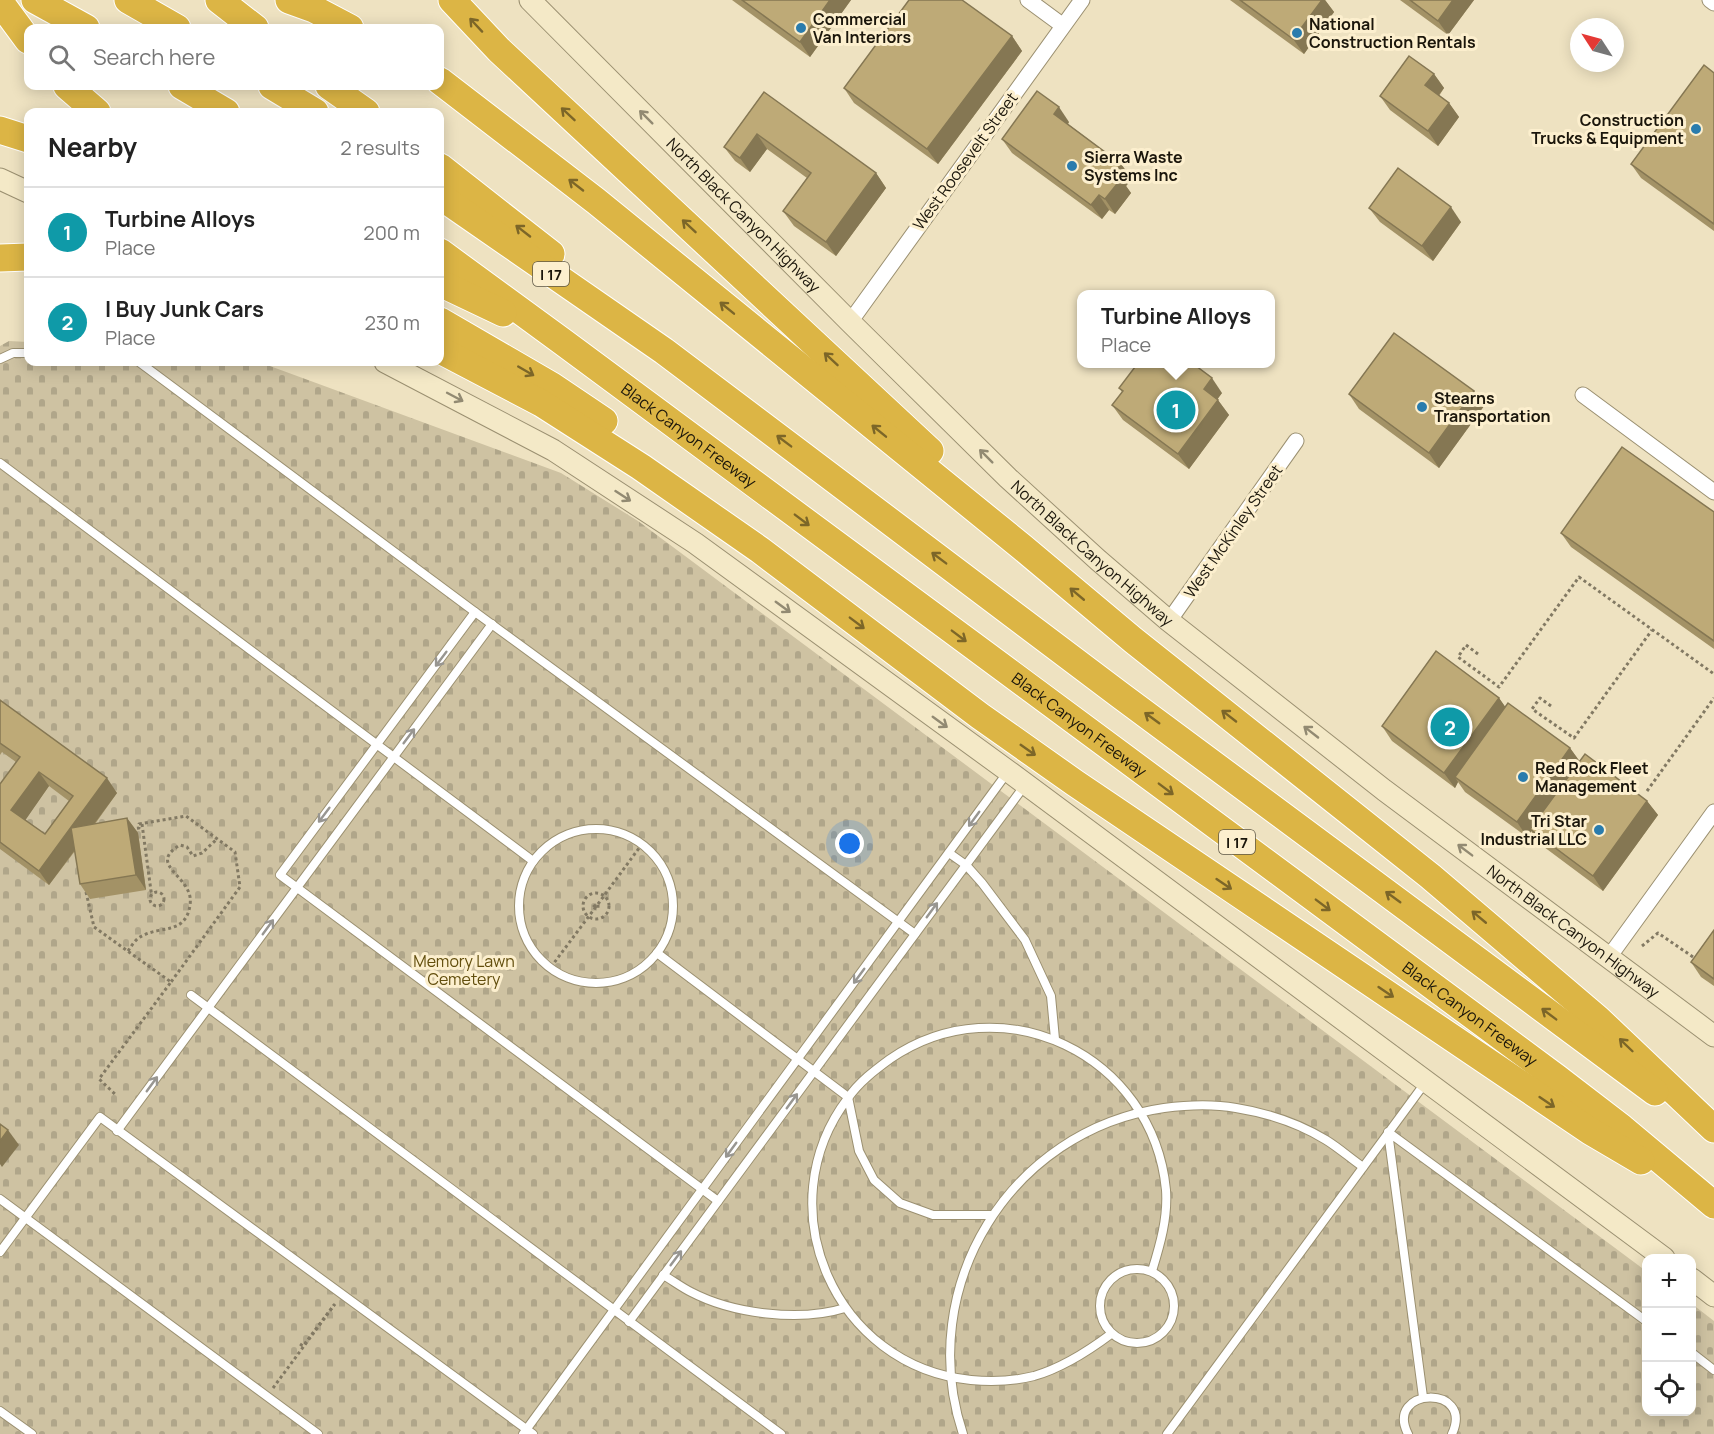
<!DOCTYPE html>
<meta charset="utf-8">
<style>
:root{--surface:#fff;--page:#f2f2f2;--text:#222;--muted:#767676;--line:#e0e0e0;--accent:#2a7cad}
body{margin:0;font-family:Manrope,sans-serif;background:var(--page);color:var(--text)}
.controls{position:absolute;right:18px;bottom:18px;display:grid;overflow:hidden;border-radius:12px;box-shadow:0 3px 15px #0003}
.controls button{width:54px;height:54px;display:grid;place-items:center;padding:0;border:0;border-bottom:2px solid var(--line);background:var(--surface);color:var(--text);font:30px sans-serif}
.compass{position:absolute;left:1570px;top:18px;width:54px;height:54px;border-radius:50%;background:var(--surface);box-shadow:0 3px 15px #0003;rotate:306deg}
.you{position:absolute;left:850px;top:844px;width:21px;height:21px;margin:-15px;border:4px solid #fff;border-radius:50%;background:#1a73e8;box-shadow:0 0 0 9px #1a73e833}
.badge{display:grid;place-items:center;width:39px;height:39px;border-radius:50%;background:var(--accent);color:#fff;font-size:20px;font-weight:700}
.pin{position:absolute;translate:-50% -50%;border:3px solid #fff;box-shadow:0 2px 6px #0006}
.popup{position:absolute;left:1077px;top:290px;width:198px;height:78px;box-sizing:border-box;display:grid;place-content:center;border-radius:12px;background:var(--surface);filter:drop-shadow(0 2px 4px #0005);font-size:20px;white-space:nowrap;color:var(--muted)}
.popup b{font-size:22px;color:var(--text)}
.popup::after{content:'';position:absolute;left:50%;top:100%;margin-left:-12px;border:12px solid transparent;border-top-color:var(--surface)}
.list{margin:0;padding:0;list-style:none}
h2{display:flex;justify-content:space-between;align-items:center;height:78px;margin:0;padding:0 24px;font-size:26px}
h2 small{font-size:20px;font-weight:400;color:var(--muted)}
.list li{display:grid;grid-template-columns:39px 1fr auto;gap:18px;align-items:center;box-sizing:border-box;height:90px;padding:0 24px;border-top:2px solid var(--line)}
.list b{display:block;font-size:22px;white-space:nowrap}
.list p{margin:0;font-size:20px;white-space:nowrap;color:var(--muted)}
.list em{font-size:20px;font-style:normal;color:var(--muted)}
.icon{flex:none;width:33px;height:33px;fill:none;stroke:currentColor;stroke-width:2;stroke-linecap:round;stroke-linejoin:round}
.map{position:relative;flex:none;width:1714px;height:1434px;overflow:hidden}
.search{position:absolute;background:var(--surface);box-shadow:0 3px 15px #0003;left:24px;top:24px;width:420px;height:66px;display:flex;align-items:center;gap:15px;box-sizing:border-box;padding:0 21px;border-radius:12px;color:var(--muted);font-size:22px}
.panel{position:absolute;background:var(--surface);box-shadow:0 3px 15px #0003;left:24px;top:108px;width:420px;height:258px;border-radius:12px}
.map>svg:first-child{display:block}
.cemetery{fill:url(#cemetery-stones)}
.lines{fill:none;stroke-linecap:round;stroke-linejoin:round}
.service-casing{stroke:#9b9071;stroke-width:10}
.minor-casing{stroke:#9b9071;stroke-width:17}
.secondary-casing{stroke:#9b9071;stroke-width:23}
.motorway-casing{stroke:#fff;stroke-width:29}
.path{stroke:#827963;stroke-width:3;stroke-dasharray:3 3;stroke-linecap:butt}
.service{stroke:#fff;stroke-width:8}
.minor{stroke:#fff;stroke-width:15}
.secondary{stroke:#f4e9c7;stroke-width:21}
.motorway{stroke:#dcb545;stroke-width:27}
.wall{fill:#a39266;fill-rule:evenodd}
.shaded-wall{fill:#857753}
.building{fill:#beaa77;stroke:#857753;stroke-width:1.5;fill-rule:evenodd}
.oneway{stroke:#7c6628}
.oneway2{stroke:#928a72}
.oneway3{stroke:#989691}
.poi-dot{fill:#2a7cad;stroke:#fcefce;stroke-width:2}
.labels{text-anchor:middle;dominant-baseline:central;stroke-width:6;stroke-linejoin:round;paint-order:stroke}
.shield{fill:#fcefce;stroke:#5e5746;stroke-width:1.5}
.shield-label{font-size:15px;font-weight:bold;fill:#1b160b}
.poi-label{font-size:16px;font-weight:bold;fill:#1b160b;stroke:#fcefce;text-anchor:start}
.street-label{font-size:16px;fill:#1b160b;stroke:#fcefce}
.park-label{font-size:16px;fill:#624e0d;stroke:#fcefce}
</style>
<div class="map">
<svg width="1714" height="1434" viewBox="0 0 1714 1434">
<defs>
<pattern id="cemetery-stones" width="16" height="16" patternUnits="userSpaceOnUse" patternTransform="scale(1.5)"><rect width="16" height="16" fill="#cec2a2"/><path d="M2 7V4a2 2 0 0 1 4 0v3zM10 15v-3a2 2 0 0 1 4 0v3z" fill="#b0a68a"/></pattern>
</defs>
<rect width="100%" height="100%" fill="#eee2c1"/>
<!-- cemetery -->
<path class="cemetery" d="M9 341 28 342V362H259L561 473 638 521 1646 1271V1412H1692V1304L1714 1321V1434H0V346Z"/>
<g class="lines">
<!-- service casing -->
<g class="service-casing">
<g id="service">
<path d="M0 359 13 353H28"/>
<path d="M139 362 475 612 915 934"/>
<path d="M0 463 533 861"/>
<path d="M475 612 280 875 718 1201"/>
<circle cx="596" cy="906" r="77"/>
<path d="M949 853 966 865 982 883 1025 940 1051 996 1055 1039"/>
<path d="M657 953 848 1097 859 1151 874 1180 900 1203 933 1215H991"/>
<path d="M191 995 781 1434"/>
<path d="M117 1131 492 624"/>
<path d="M0 1199 318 1434"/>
<path d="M0 1252 100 1117 533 1434"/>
<circle cx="1137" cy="1306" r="37"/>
<path d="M663 1275C672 1280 681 1287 691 1292 733 1314 800 1322 845 1308"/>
<path d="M629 1322 1025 785"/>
<path d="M1111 1334C1087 1352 1062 1368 1034 1376 1014 1381 992 1382 971 1380 835 1367 765 1207 848 1098 859 1082 875 1070 890 1059 1002 982 1153 1055 1166 1190 1168 1218 1160 1245 1152 1271"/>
<path d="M1692 1353 1714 1370"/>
<path d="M1423 1397 1388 1132 1646 1321"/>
<path d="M0 1411 32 1434"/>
<path d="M523 1434 1007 773"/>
<path d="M963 1434C914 1287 1010 1130 1164 1108 1187 1105 1213 1104 1236 1108 1267 1113 1300 1124 1326 1140 1339 1148 1350 1158 1363 1167"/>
<path d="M1167 1434 1425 1083"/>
<path d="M1408 1434C1384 1387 1475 1384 1452 1434"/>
</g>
</g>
<!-- minor casing -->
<g class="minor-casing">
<g id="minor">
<path d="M1028 0 1062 25"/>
<path d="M1710 0 1714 3"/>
<path d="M850 322 1082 0"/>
<path d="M1583 395 1714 492"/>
<path d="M1169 621 1296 441"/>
<path d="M1609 957 1714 812"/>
</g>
</g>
<!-- secondary casing -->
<g class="secondary-casing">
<g id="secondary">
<path id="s1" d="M530 0 850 322 1008 478 1098 560 1169 621 1384 790 1714 1036"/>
<path d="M0 179 28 192"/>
<path d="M385 362 553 450 695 543 1008 771 1664 1258"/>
<path d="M1692 1279 1714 1296"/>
</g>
</g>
<!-- motorway casing -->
<g class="motorway-casing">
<g id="motorway">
<path d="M35 0 86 28"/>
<path d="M128 0 177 28"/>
<path d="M219 0 255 28"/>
<path d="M289 0 314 9 350 28"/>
<path d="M452 0 499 50 930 451"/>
<path d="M0 2 28 40"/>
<path d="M440 81 596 201 1022 547 1133 640 1430 876 1598 1019 1714 1129"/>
<path d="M67 86 97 112"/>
<path d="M182 86 226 112"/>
<path d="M272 86 315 112"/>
<path d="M329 86 366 112"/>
<path d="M0 130 28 139"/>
<path d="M440 167 551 254"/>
<path d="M440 196 664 351 1120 695 1655 1092"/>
<path id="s2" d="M440 252 563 342 1557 1078 1622 1128 1714 1205"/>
<path d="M0 258 28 257"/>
<path d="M440 283 503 313"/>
<path d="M440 321 552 386 604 421"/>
<path d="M440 350 541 403 641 467 760 550 980 716 1075 783 1590 1131 1641 1161"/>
</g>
</g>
<!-- path -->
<g class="path">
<path d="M1478 654 1466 645 1458 657 1499 687 1579 577 1714 674"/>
<path d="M1551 706 1540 698 1532 709 1574 738 1652 630"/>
<path d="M1647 791 1714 698"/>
<path d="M142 824 151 891 153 894"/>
<path d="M131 829 139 828V824L186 816 235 852 240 887 171 982"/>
<path d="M86 892 94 927 171 982 99 1079 116 1095"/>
<circle cx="157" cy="899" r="7"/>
<circle cx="596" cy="906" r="13"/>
<path d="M598 904 642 844"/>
<path d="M1642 946 1658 933 1696 959"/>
<path d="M128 951C132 945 136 938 144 935 162 926 186 934 190 905 195 876 145 866 180 845L187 847 193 856 202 853 217 839"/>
<path d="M551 967 595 908 598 909V904L594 906 595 908"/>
<path d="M300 1344 303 1346 334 1305"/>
<path d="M273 1388 335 1304"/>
</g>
<!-- service -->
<use href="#service" class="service"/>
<!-- minor -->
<use href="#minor" class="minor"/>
<!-- secondary -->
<use href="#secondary" class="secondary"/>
<!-- motorway -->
<use href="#motorway" class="motorway"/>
</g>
<!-- wall -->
<g class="wall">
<path d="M732 0H851L810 57Z"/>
<path d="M1230 0H1325L1334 12 1304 54Z"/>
<path d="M1400 0H1474L1448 35Z"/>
<path d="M1012 36 1022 51 938 164 854 103 844 88Z"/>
<path d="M1714 73V231L1641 178 1631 164Z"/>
<path d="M1434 74 1444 88 1439 96 1449 103 1459 117 1438 146 1390 110 1380 96Z"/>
<path d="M764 92 876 173 886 188 836 256 794 226 783 211 807 178 767 149 750 172 735 161 724 147Z"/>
<path d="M1069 122 1068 124 1121 164 1132 179 1126 186 1131 193 1115 214 1109 210 1102 219 1012 153 1002 139Z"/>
<path d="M1369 208 1461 222 1433 261 1380 222Z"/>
<path d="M1119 388 1222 393 1217 399 1229 415 1189 469 1123 420 1112 405 1122 392Z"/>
<path d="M1474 391 1484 406 1439 468 1359 409 1349 394Z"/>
<path d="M1714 512V649L1571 547 1561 533Z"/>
<path d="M1499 698 1505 707 1570 748 1579 761 1647 801 1658 815 1603 891 1540 844 1531 831 1527 837 1465 792 1458 782 1455 788 1392 741 1382 726Z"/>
<path d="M0 700 117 793 95 824 127 818 138 833 146 890 90 899 80 884 75 851 49 885 0 849V784L16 762 2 752 0 755ZM49 786 69 801 45 834 25 820Z"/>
<path d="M1714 930V986L1701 977 1691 962Z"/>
</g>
<!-- shaded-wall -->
<g class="shaded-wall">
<path d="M830 0H851L810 57 800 42Z"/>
<path d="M1322 0H1325L1334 12 1304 54 1293 39Z"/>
<path d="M1453 0H1474L1448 35 1438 21Z"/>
<path d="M1012 36 1022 51 938 164 927 149Z"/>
<path d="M1434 74 1444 88 1435 100 1425 85Z"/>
<path d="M1449 103 1459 117 1438 146 1428 131Z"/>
<path d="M1059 107 1069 122 1064 129 1054 114Z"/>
<path d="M757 134 767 149 750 172 740 158Z"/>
<path d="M1121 164 1132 179 1126 186 1131 193 1115 214 1105 199 1114 174Z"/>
<path d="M876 173 886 188 836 256 826 242Z"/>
<path d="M1099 195 1109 210 1102 219 1091 205Z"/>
<path d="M1451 207 1461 222 1433 261 1422 246Z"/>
<path d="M1212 378 1222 393 1214 404 1204 389Z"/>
<path d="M1474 391 1484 406 1439 468 1429 453Z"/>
<path d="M1218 400 1229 415 1189 469 1178 454Z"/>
<path d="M1499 698 1509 712 1455 777 1458 782 1455 788 1444 773Z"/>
<path d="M1570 748 1581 763 1527 837 1517 822Z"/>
<path d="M39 772 49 786 22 825 11 810Z"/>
<path d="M107 778 117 793 49 885 39 871Z"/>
<path d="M1647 801 1658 815 1603 891 1593 876Z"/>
<path d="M127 818 138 833 146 890 136 875Z"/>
<path d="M8 1130 19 1145 2 1167 0 1164V1141Z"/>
</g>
<!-- building -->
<g class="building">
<path d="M742 0H830L800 42Z"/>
<path d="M909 0H962L1012 36 927 149 844 88Z"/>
<path d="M1240 0H1322L1293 39Z"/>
<path d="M1410 0H1453L1438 21Z"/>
<path d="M1409 56 1434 74 1425 85 1449 103 1428 131 1380 96Z"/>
<path d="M1704 65 1714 73V224L1631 164Z"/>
<path d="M1037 91 1059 107 1054 114 1121 164 1114 174 1121 179 1105 199 1099 195 1091 205 1002 139Z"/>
<path d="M764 92 876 173 826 242 783 211 811 173 757 134 740 158 724 147Z"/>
<path d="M1398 168 1451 207 1422 246 1369 208Z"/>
<path d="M1394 333 1474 391 1429 453 1349 394Z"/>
<path d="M1138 363H1192L1212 378 1204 389 1218 400 1178 454 1112 405 1123 391 1119 388Z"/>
<path d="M1622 447 1714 512V641L1561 533Z"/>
<path d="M1436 651 1499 698 1444 773 1382 726Z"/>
<path d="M0 700 107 778 39 871 0 842V784L20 757 0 743ZM39 772 73 796 45 834 11 810Z"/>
<path d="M1508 703 1570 748 1517 822 1455 777Z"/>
<path d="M1585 754 1647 801 1593 876 1530 829Z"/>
<path d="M127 818 136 875 80 884 71 828Z"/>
<path d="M1714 930V979L1691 962Z"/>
<path d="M0 1124 8 1130 0 1141Z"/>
</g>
<!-- one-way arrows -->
<defs><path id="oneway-shaft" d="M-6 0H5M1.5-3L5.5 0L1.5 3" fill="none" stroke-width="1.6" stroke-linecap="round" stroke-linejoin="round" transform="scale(1.5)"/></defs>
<g class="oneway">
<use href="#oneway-shaft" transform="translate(476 25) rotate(-133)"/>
<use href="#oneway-shaft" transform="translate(568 114) rotate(-137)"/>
<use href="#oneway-shaft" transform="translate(576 185) rotate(-142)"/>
<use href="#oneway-shaft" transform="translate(689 226) rotate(-137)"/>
<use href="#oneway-shaft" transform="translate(523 231) rotate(-142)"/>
<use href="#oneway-shaft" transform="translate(727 308) rotate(-141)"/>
<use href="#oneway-shaft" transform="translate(831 359) rotate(-137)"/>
<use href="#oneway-shaft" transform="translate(526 371) rotate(30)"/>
<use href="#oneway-shaft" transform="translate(879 431) rotate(-141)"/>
<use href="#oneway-shaft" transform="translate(784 441) rotate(-143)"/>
<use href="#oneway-shaft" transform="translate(802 520) rotate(37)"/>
<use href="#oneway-shaft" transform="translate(939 558) rotate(-143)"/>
<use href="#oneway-shaft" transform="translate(1077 594) rotate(-140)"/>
<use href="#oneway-shaft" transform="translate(857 623) rotate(37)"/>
<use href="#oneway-shaft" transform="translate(959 636) rotate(37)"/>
<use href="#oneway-shaft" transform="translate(1229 716) rotate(-142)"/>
<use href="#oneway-shaft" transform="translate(1152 718) rotate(-144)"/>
<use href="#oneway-shaft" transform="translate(1028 750) rotate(35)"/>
<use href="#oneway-shaft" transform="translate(1166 789) rotate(37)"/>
<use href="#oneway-shaft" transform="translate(1224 884) rotate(34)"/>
<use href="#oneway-shaft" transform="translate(1393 897) rotate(-144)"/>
<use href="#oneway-shaft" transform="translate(1323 905) rotate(37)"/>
<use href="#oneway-shaft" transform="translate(1479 917) rotate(-140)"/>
<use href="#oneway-shaft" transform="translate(1386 992) rotate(34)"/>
<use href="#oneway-shaft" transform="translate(1549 1014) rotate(-143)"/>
<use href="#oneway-shaft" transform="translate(1626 1045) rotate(-136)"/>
<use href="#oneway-shaft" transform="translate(1547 1102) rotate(34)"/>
</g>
<g class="oneway2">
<use href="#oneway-shaft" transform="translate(646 117) rotate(-135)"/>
<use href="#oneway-shaft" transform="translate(455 397) rotate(28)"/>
<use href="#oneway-shaft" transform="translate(986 456) rotate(-135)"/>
<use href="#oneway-shaft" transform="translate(623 496) rotate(33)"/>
<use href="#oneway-shaft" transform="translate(783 607) rotate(36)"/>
<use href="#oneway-shaft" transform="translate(940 722) rotate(36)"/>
<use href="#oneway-shaft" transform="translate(1311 732) rotate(-142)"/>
<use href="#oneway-shaft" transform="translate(1465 850) rotate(-143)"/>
</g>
<g class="oneway3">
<use href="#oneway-shaft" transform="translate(441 659) rotate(127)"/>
<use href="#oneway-shaft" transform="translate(409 736) rotate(-53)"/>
<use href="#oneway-shaft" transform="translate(324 815) rotate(127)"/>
<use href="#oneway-shaft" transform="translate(974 819) rotate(126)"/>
<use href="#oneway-shaft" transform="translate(932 910) rotate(-54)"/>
<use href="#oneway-shaft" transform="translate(268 927) rotate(-54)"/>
<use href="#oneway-shaft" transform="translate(859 976) rotate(126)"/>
<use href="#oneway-shaft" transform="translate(152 1084) rotate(-54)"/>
<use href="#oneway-shaft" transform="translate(792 1101) rotate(-54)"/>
<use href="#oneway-shaft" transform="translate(731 1150) rotate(126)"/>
<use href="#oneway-shaft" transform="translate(676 1258) rotate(-53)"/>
</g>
<!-- markers -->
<g class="poi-dot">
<circle cx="801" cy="28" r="6"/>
<circle cx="1297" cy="33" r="6"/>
<circle cx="1696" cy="129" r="6"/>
<circle cx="1072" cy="166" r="6"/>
<circle cx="1422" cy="407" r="6"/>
<circle cx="1523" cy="777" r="6"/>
<circle cx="1599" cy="830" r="6"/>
</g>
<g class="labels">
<!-- shield labels -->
<g class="shield">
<rect x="533" y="262" width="36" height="24" rx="4.5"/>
<rect x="1219" y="830" width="36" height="24" rx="4.5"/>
</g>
<g class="shield-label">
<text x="551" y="274">I 17</text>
<text x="1237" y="842">I 17</text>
</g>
<!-- poi labels -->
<g class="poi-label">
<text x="813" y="19">Commercial<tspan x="813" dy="18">Van Interiors</tspan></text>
<text x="1309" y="24">National<tspan x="1309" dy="18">Construction Rentals</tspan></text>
<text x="1684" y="120" text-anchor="end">Construction<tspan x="1684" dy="18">Trucks &amp; Equipment</tspan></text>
<text x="1084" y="157">Sierra Waste<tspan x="1084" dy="18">Systems Inc</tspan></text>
<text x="1434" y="398">Stearns<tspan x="1434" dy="18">Transportation</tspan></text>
<text x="1535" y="768">Red Rock Fleet<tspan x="1535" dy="18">Management</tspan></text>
<text x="1587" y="821" text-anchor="end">Tri Star<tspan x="1587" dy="18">Industrial LLC</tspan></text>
</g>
<!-- street labels -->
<g class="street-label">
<text transform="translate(965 161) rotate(-54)">West Roosevelt Street</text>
<text stroke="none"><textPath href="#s1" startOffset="303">North Black Canyon Highway</textPath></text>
<text stroke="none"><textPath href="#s2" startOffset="309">Black Canyon Freeway</textPath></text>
<text transform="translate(1233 531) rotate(-55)">West McKinley Street</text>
<text stroke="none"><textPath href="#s1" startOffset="789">North Black Canyon Highway</textPath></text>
<text stroke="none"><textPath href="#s2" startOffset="795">Black Canyon Freeway</textPath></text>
<text stroke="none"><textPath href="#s1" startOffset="1401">North Black Canyon Highway</textPath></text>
<text stroke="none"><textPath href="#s2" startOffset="1281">Black Canyon Freeway</textPath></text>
</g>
<!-- park labels -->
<g class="park-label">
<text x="464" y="961">Memory Lawn<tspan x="464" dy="18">Cemetery</tspan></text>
</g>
</g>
</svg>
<div class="controls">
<button>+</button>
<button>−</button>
<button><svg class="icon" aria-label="locate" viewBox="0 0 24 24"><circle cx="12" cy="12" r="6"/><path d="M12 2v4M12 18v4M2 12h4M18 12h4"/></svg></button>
</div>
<svg class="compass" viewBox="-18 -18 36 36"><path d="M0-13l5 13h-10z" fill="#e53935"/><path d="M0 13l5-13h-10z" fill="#767676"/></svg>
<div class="you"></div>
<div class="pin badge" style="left:1176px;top:410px;background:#0f9aa8">1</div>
<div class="popup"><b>Turbine Alloys</b>Place</div>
<div class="pin badge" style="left:1450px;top:727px;background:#0f9aa8">2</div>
<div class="search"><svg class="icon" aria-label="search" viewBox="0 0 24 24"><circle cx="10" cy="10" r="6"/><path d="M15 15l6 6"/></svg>Search here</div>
<section class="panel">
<h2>Nearby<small>2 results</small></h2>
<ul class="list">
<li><span class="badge" style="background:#0f9aa8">1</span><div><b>Turbine Alloys</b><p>Place</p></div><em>200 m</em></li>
<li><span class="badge" style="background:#0f9aa8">2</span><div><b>I Buy Junk Cars</b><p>Place</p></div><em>230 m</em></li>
</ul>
</section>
</div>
